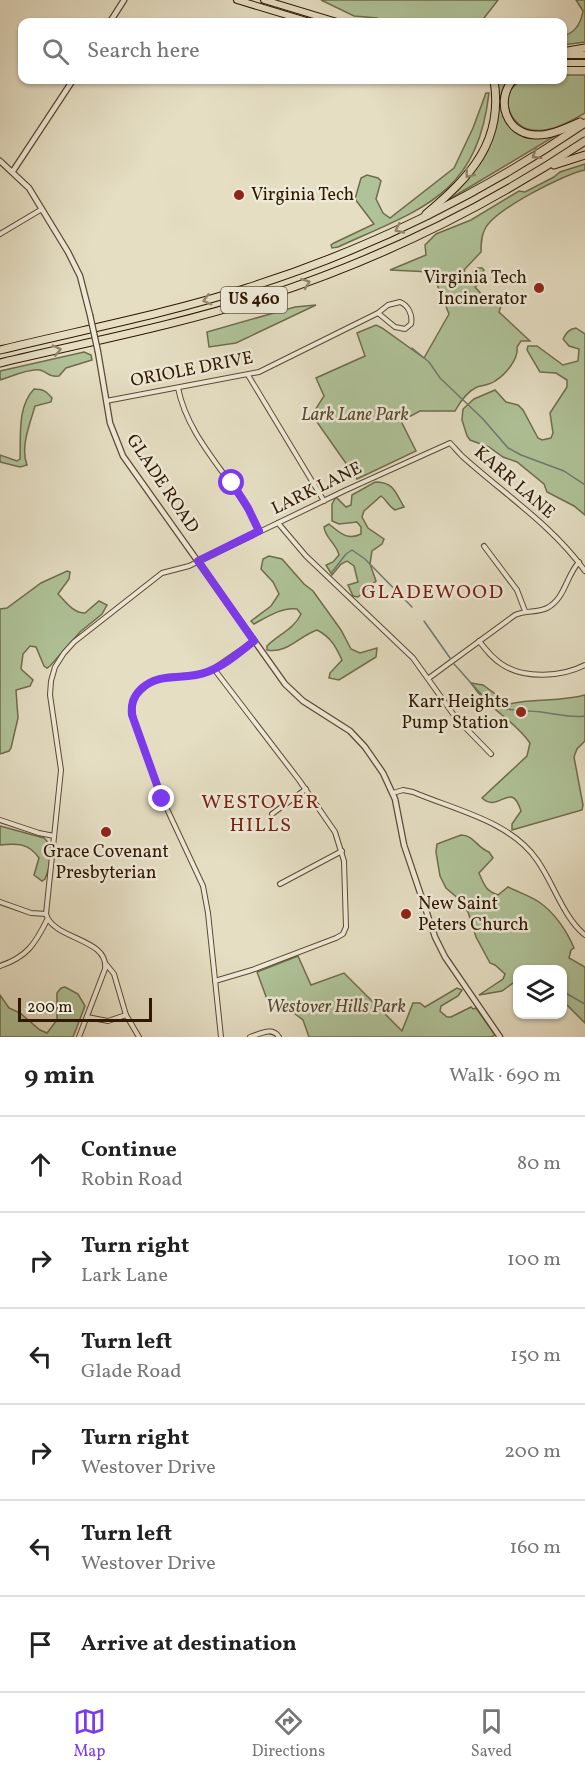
<!DOCTYPE html>
<meta charset="utf-8">
<style>
:root{--surface:#fff;--page:#f2f2f2;--text:#222;--muted:#767676;--line:#e0e0e0;--accent:#7c3aed}
body{margin:0;font-family:Vollkorn,serif;background:var(--page);color:var(--text)}
.controls{position:absolute;right:18px;bottom:18px;display:grid;overflow:hidden;border-radius:12px;box-shadow:0 2px 4px #0004}
.controls button{width:54px;height:54px;display:grid;place-items:center;padding:0;border:0;border-bottom:2px solid var(--line);background:var(--surface);color:var(--text);font:30px sans-serif}
.scale{position:absolute;left:18px;bottom:15px;width:134px;box-sizing:border-box;padding-left:6px;border:3px solid #2f1700;border-top:0;font-size:16px;line-height:21px;white-space:nowrap;color:#2f1700;-webkit-text-stroke:4px #eeead8;paint-order:stroke}
.stop{position:absolute;width:18px;height:18px;margin:-14px;border:4px solid #7c3aed;border-radius:50%;background:#fff}
.stop.end{background:#7c3aed;border-color:#fff;box-shadow:0 2px 6px #0008}
.list{margin:0;padding:0;list-style:none}
h2{display:flex;justify-content:space-between;align-items:center;height:78px;margin:0;padding:0 24px;font-size:26px}
h2 small{font-size:20px;font-weight:400;color:var(--muted)}
.list li{display:grid;grid-template-columns:39px 1fr auto;gap:18px;align-items:center;box-sizing:border-box;height:96px;padding:0 24px;border-top:2px solid var(--line)}
.list b{display:block;font-size:22px;white-space:nowrap}
.list p{margin:0;font-size:20px;white-space:nowrap;color:var(--muted)}
.list em{font-size:20px;font-style:normal;color:var(--muted)}
.icon{flex:none;width:33px;height:33px;fill:none;stroke:currentColor;stroke-width:2;stroke-linecap:round;stroke-linejoin:round}
.map{position:relative;flex:none;width:585px;height:1037px;overflow:hidden}
.search{position:absolute;background:var(--surface);box-shadow:0 2px 4px #0004;left:18px;right:18px;top:18px;height:66px;display:flex;align-items:center;gap:15px;box-sizing:border-box;padding:0 21px;border-radius:12px;color:var(--muted);font-size:22px}
.sheet{height:654px;background:var(--surface)}
nav{display:flex;justify-content:space-around;align-items:center;box-sizing:border-box;height:84px;border-top:2px solid var(--line);background:var(--surface);font-size:16px;color:var(--muted)}
nav a{display:grid;justify-items:center;gap:3px}
nav .on{color:var(--accent)}
.map>svg:first-child{display:block}
.green{fill:#afc298;stroke:#6f6c4c;stroke-width:1.5}
.lines{fill:none;stroke-linecap:round;stroke-linejoin:round}
.stream{stroke:#6e7970;stroke-width:1.5}
.minor-casing{stroke:#5c4931;stroke-width:6}
.tertiary-casing{stroke:#5c4931;stroke-width:7}
.primary-casing{stroke:#2f1700;stroke-width:8}
.motorway-casing{stroke:#2f1700;stroke-width:9}
.minor{stroke:#eeead8;stroke-width:4}
.tertiary{stroke:#eeead8;stroke-width:4.5}
.primary{stroke:#e5dec3;stroke-width:6}
.motorway{stroke:#e5dec3;stroke-width:7}
.tertiary-bridge-casing{stroke:#5c4931;stroke-width:7;stroke-linecap:butt}
.tertiary-bridge{stroke:#eeead8;stroke-width:4.5}
.oneway{stroke:#93846b}
.route{stroke:#7c3aed;stroke-width:8}
.poi-dot{fill:#8f2418;stroke:#eeead8;stroke-width:2}
.labels{text-anchor:middle;dominant-baseline:central;stroke-width:5;stroke-linejoin:round;paint-order:stroke}
.shield{fill:#eeead8;stroke:#685641;stroke-width:1.5}
.shield-label{font-size:16px;font-weight:bold;fill:#2f1700}
.poi-label{font-size:18px;fill:#2f1700;stroke:#eeead8;text-anchor:start}
.street-label{font-size:18px;fill:#2f1700;stroke:#eeead8}
.park-label{font-size:18px;font-style:italic;fill:#554a2e;stroke:#eeead8}
.neighbourhood-label{font-size:20px;letter-spacing:1.5px;fill:#7a1f14;stroke:#eeead8}
</style>
<div class="map">
<svg width="585" height="1037" viewBox="0 0 585 1037">
<rect width="100%" height="100%" fill="#e5dec3"/>
<filter id="stains"><feTurbulence type="fractalNoise" baseFrequency=".00333" numOctaves="4"/><feColorMatrix values="0 0 0 0 .2 0 0 0 0 .09 0 0 0 0 .02 0 0 0 .5 -.17"/></filter>
<radialGradient id="worn" r=".72"><stop offset=".6" stop-color="#630" stop-opacity="0"/><stop offset="1" stop-color="#630" stop-opacity=".3"/></radialGradient>
<!-- green -->
<g class="green">
<path d="M321 0H498L481 22H386L377 18 354 16Z"/>
<path d="M576 0H585V42L563 45V36C575 33 581 23 583 11Z"/>
<path d="M563 75H585V113C570 122 550 133 532 130 506 126 497 87 525 80 536 77 551 80 562 80Z"/>
<path d="M498 80H509C493 97 503 117 517 132L560 133 443 203C457 191 474 175 482 157 492 137 498 102 498 80Z"/>
<path d="M486 93H489C477 196 421 209 338 247L332 248 331 245 334 243 374 224 355 199 361 178 367 175 378 178 381 181 376 199 383 213 390 218 454 168 473 128Z"/>
<path d="M585 164V170C564 174 494 210 485 229 481 236 481 244 481 252L464 270 467 275H470L477 268H482L484 270 481 275 483 281 475 287 487 300H493L501 306 499 312 530 341H521L517 347C519 359 505 375 495 381 490 385 483 385 477 387 468 391 460 402 455 411H420L401 421 416 451 357 479 312 415 324 396 316 378 365 356 357 333 376 325 382 328 424 358 449 314 432 272 390 270 426 255 425 245 436 234 471 220 519 191 525 192 554 177 560 172Z"/>
<path d="M316 305 236 343 209 347 207 332 295 307Z"/>
<path d="M576 328 585 334V515L574 506 547 492 544 484 517 462 503 457 489 447 470 440 467 436 462 420 463 409 474 399 495 390 506 402 518 405 523 410 538 438 542 440 551 438 553 433 550 413 567 387V380L556 373 540 372 527 350 528 346H537L563 365 578 361 579 349 569 346 563 339C566 333 569 329 576 328Z"/>
<path d="M84 352 91 355 92 360 66 368 59 376C48 377 49 373 40 370 29 368 11 377 0 380V371Z"/>
<path d="M34 389C43 389 46 391 52 398L51 402 35 406C30 424 20 447 27 465L20 467 0 462V455L17 461 20 459C21 436 17 407 34 389Z"/>
<path d="M375 482C394 482 395 492 404 507L395 510C388 506 387 500 381 496L364 511 362 517 368 528 384 539 382 544 372 551 370 564 376 581 358 597 353 596 348 585 358 582 354 566 347 561 341 564 332 575 326 565 333 562 339 555C336 543 325 538 324 527L329 524C339 532 347 541 361 534V527L357 522 339 524 332 521V504L336 497 346 507 351 505 352 495Z"/>
<path d="M269 556 282 559 304 584 313 591 341 630 351 649 360 653 377 648 376 657 339 680 329 678 330 673 342 660C336 647 331 637 317 630 299 636 287 654 267 650V646C278 635 295 628 301 614L297 609C282 607 267 617 254 624L251 621 271 606 279 594 273 582 261 569 263 559Z"/>
<path d="M67 571 70 572 69 579 58 594C66 602 73 613 85 613L99 601 107 605 102 614 80 632 50 666 47 668 44 666 36 647 30 646 23 654 21 669 33 680 30 686 16 690 18 718 11 748 9 751 0 754V609L7 608 41 583Z"/>
<path d="M471 683 483 685 509 704C534 698 560 702 585 695V741L577 749 574 757 583 805 582 810 512 830V824L521 811C511 779 499 814 482 798L527 756 530 743C513 719 488 709 471 683Z"/>
<path d="M0 826 44 838C55 847 50 867 45 879L42 881 34 875 39 858C29 843 16 843 0 845Z"/>
<path d="M461 835C474 835 477 848 489 852L493 858 479 873C484 885 486 891 498 895L508 887C518 892 530 896 539 902 554 912 567 931 574 948L571 950 569 958 585 967V1023L563 1001 562 969H518L517 980 502 991 479 995 503 979 505 974 495 965 490 963 476 937 468 912 460 900 446 888 440 876 436 852 437 844Z"/>
<path d="M298 956 311 985 344 973 402 1031 413 1003H420L425 1007 457 988 462 990 458 996 441 1006 440 1011 447 1017H451L471 1007 473 1009 476 1008 495 1035 491 1037H309L303 1020 277 1000 268 1002 257 972Z"/>
<path d="M65 987 78 994 85 1006 73 1037H0V995L9 1008 20 1013 40 1030 47 1033 57 1020V993L61 988Z"/>
</g>
<g class="lines">
<!-- stream -->
<g class="stream">
<path d="M412 348 429 362 440 378 483 419 508 448 521 455 564 471 585 485"/>
<path d="M332 572 346 554 352 550 365 559 412 607"/>
<path d="M424 621 450 658"/>
<path d="M454 664C465 675 487 705 502 708 517 712 533 710 548 713 562 715 571 718 585 716"/>
<path d="M562 991 585 1004"/>
</g>
<!-- minor casing -->
<g class="minor-casing">
<g id="minor">
<path d="M0 234 42 209"/>
<path d="M248 375 324 501"/>
<path d="M178 388C189 443 237 480 259 531"/>
<path d="M106 401 259 372 378 313 395 327 405 329 411 324C413 315 408 305 400 302L388 305 378 313"/>
<path d="M278 523 306 556 413 658 456 718 491 754"/>
<path d="M484 546 517 590 525 611"/>
<path d="M479 641C486 650 493 659 503 665 525 679 562 677 585 665"/>
<path d="M214 669 299 780 335 832 344 861 346 927 343 934 336 938 252 970 215 981"/>
<path d="M429 678 515 615C526 610 537 613 547 608 565 599 566 576 579 562"/>
<path d="M393 793 403 790 413 792C455 810 510 821 537 860 554 884 563 917 585 935"/>
<path d="M272 814 306 789"/>
<path d="M0 820 39 833 54 836"/>
<path d="M280 884 342 851"/>
<path d="M0 902 31 913 46 914"/>
<path d="M106 964 114 974 126 1015 139 1037"/>
<path d="M0 966C27 957 35 944 47 920"/>
<path d="M87 1017 108 1021 126 1015"/>
<path d="M79 1037 105 969C109 938 53 940 46 914L61 770 50 695 51 681 55 667 64 653 74 642 162 573 189 566 346 490 450 443C454 447 458 452 462 456 504 494 552 525 585 571"/>
<path d="M221 1037 208 913 203 886 160 794 134 721 132 706 136 695 149 683 166 677 198 675 209 672 254 641"/>
<path d="M250 1037C260 1034 272 1026 279 1037"/>
</g>
</g>
<!-- tertiary casing -->
<g class="tertiary-casing">
<g id="tertiary">
<path d="M110 22 124 0"/>
<path d="M0 161 29 188 68 252 80 276 90 315"/>
<path d="M13 171 73 80"/>
<path d="M98 352 110 423 123 456 285 684 303 701 350 731 365 747 383 773 395 799 404 845 435 937 445 957 500 1037"/>
</g>
</g>
<!-- primary casing -->
<g class="primary-casing">
<g id="primary">
<path d="M237 0 310 22"/>
<path d="M264 0 337 22"/>
<path d="M562 55H585"/>
<path d="M562 63H585"/>
</g>
</g>
<!-- motorway casing -->
<g class="motorway-casing">
<g id="motorway">
<path d="M562 52 585 48"/>
<path d="M513 80C495 100 506 134 535 135 550 136 566 128 580 122"/>
<path d="M554 165 585 155"/>
<path d="M426 214C470 177 504 142 494 80"/>
<path d="M0 350C82 330 166 314 247 288 368 250 481 194 585 123"/>
<path d="M0 363C88 342 178 325 264 297 378 260 485 208 585 141"/>
</g>
</g>
<!-- minor -->
<use href="#minor" class="minor"/>
<!-- tertiary -->
<use href="#tertiary" class="tertiary"/>
<!-- primary -->
<use href="#primary" class="primary"/>
<!-- motorway -->
<use href="#motorway" class="motorway"/>
<!-- tertiary-bridge casing -->
<g class="tertiary-bridge-casing">
<path id="tertiary-bridge" d="M90 315 98 352"/>
</g>
<!-- tertiary-bridge -->
<use href="#tertiary-bridge" class="tertiary-bridge"/>
</g>
<!-- one-way arrows -->
<defs><path id="oneway-chevron" d="M-2-3.5L2.5 0L-2 3.5" fill="none" stroke-width="1.6" stroke-linecap="round" stroke-linejoin="round" transform="scale(1.5)"/></defs>
<g class="oneway">
<use href="#oneway-chevron" transform="translate(536 155) rotate(148)"/>
<use href="#oneway-chevron" transform="translate(469 174) rotate(128)"/>
<use href="#oneway-chevron" transform="translate(399 229) rotate(155)"/>
<use href="#oneway-chevron" transform="translate(306 283) rotate(-20)"/>
<use href="#oneway-chevron" transform="translate(207 300) rotate(165)"/>
<use href="#oneway-chevron" transform="translate(57 350) rotate(-13)"/>
</g>
<g class="lines">
<!-- route -->
<path class="route" d="M162 799 132 715C131 704 133 697 141 689 160 671 185 681 207 672 224 666 240 652 254 641L198 561 259 531 248 508 232 483"/>
</g>
<!-- markers -->
<g class="poi-dot">
<circle cx="239" cy="195" r="6"/>
<circle cx="539" cy="288" r="6"/>
<circle cx="521" cy="712" r="6"/>
<circle cx="106" cy="832" r="6"/>
<circle cx="406" cy="914" r="6"/>
</g>
<g class="labels">
<!-- shield labels -->
<rect class="shield" x="221" y="287" width="66" height="26" rx="4.5"/>
<g class="shield-label">
<text x="254" y="300">US 460</text>
</g>
<!-- poi labels -->
<g class="poi-label">
<text x="251" y="195">Virginia Tech</text>
<text x="527" y="278" text-anchor="end">Virginia Tech<tspan x="527" dy="21">Incinerator</tspan></text>
<text x="509" y="702" text-anchor="end">Karr Heights<tspan x="509" dy="21">Pump Station</tspan></text>
<text x="106" y="852" text-anchor="middle">Grace Covenant<tspan x="106" dy="21">Presbyterian</tspan></text>
<text x="418" y="904">New Saint<tspan x="418" dy="21">Peters Church</tspan></text>
</g>
<!-- street labels -->
<g class="street-label">
<text transform="translate(192 370) rotate(-11)">ORIOLE DRIVE</text>
<text transform="translate(514 483) rotate(41)">KARR LANE</text>
<text transform="translate(162 484) rotate(56)">GLADE ROAD</text>
<text transform="translate(317 489) rotate(-26)">LARK LANE</text>
</g>
<!-- park labels -->
<g class="park-label">
<text x="355" y="415">Lark Lane Park</text>
<text x="336" y="1007">Westover Hills Park</text>
</g>
<!-- neighbourhood labels -->
<g class="neighbourhood-label">
<text x="433" y="593">GLADEWOOD</text>
<text x="261" y="803">WESTOVER<tspan x="261" dy="23">HILLS</tspan></text>
</g>
</g>
<rect width="100%" height="100%" filter="url(#stains)"/>
<rect width="100%" height="100%" fill="url(#worn)"/>
</svg>
<div class="controls">
<button><svg class="icon" aria-label="layers" viewBox="0 0 24 24"><path d="M12 4l9 5-9 5-9-5zM3 14l9 5 9-5"/></svg></button>
</div>
<div class="scale">200 m</div>
<div class="stop" style="left:232px;top:483px"></div>
<div class="stop end" style="left:162px;top:799px"></div>
<div class="search"><svg class="icon" aria-label="search" viewBox="0 0 24 24"><circle cx="10" cy="10" r="6"/><path d="M15 15l6 6"/></svg>Search here</div>
</div>
<section class="sheet">
<h2>9 min<small>Walk · 690 m</small></h2>
<ul class="list">
<li><svg class="icon" aria-label="ahead" viewBox="0 0 24 24"><path d="M12 20V5M6 11l6-6 6 6"/></svg><div><b>Continue</b><p>Robin Road</p></div><em>80 m</em></li>
<li><svg class="icon" aria-label="right" viewBox="0 0 24 24"><path d="M7 20v-9h11M14 6l5 5-5 5"/></svg><div><b>Turn right</b><p>Lark Lane</p></div><em>100 m</em></li>
<li><svg class="icon" aria-label="left" viewBox="0 0 24 24"><path d="M17 20v-9H6M10 6l-5 5 5 5"/></svg><div><b>Turn left</b><p>Glade Road</p></div><em>150 m</em></li>
<li><svg class="icon" aria-label="right" viewBox="0 0 24 24"><path d="M7 20v-9h11M14 6l5 5-5 5"/></svg><div><b>Turn right</b><p>Westover Drive</p></div><em>200 m</em></li>
<li><svg class="icon" aria-label="left" viewBox="0 0 24 24"><path d="M17 20v-9H6M10 6l-5 5 5 5"/></svg><div><b>Turn left</b><p>Westover Drive</p></div><em>160 m</em></li>
<li><svg class="icon" aria-label="arrive" viewBox="0 0 24 24"><path d="M6 21V4h12l-3 4 3 4H6"/></svg><div><b>Arrive at destination</b></div></li>
</ul>
</section>
<nav>
<a class="on"><svg class="icon" aria-label="map" viewBox="0 0 24 24"><path d="M3 6l6-2 6 2 6-2v14l-6 2-6-2-6 2zM9 4v14M15 6v14"/></svg>Map</a>
<a><svg class="icon" aria-label="directions" viewBox="0 0 24 24"><path d="M12 3l9 9-9 9-9-9zM9 14v-3h6M13 9l2 2-2 2"/></svg>Directions</a>
<a><svg class="icon" aria-label="saved" viewBox="0 0 24 24"><path d="M7 4h10v16l-5-4-5 4z"/></svg>Saved</a>
</nav>
